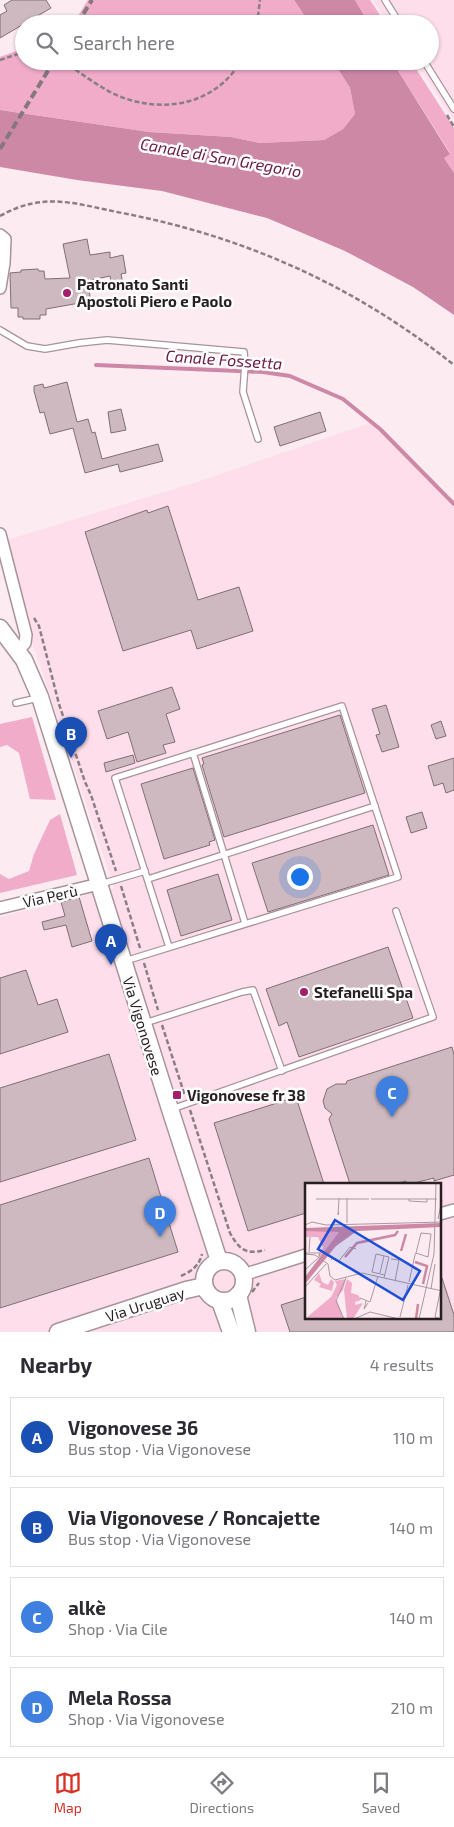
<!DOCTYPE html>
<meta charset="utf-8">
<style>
:root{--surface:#fff;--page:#f2f2f3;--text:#2b2b33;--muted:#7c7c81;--line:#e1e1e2;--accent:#d93025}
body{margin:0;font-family:"Exo 2",sans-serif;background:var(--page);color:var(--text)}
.you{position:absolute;left:299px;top:876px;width:18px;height:18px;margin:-12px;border:4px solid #fff;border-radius:50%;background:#1a73e8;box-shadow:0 0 0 8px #1a73e833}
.badge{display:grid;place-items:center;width:32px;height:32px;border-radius:50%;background:var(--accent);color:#fff;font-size:16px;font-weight:700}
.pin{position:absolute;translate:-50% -41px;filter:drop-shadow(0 1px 2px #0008)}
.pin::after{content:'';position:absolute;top:26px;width:18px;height:15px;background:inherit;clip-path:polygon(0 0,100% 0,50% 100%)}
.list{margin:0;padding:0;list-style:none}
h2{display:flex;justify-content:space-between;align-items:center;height:65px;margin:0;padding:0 20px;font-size:21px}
h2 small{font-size:16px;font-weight:400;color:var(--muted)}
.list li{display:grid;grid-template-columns:32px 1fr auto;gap:15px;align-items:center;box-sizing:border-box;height:80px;margin:0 10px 10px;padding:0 10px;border:1px solid var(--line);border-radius:0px}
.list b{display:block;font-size:19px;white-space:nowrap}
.list p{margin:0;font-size:16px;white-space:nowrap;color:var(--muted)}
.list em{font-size:16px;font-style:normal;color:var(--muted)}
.icon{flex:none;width:28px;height:28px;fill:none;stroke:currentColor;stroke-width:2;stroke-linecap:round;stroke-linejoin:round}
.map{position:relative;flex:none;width:454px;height:1332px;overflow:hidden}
.search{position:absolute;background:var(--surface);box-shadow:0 1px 4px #0004;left:15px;right:15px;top:15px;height:55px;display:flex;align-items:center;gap:12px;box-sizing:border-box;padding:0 18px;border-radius:28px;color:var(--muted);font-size:19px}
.sheet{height:425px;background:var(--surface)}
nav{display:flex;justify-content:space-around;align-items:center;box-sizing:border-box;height:70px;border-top:1px solid var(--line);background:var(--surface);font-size:14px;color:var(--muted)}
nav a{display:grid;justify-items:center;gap:2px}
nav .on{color:var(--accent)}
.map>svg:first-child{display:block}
.built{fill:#fddeea;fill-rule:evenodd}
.green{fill:#f0acc9}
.water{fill:#cc88a5}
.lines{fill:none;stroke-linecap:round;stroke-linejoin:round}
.stream{stroke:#cc88a5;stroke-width:4}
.building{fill:#ceb9c1;stroke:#816e75}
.lane-casing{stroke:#a8939b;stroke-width:8}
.street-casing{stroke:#a8939b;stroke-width:14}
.secondary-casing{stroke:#a8939b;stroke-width:19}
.path{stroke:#8b7e83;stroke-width:2.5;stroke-dasharray:5 2.5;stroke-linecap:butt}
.lane{stroke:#fff;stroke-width:5.5}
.street{stroke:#fff;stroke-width:11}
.secondary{stroke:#fff;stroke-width:16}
.rail{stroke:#84787d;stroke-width:4;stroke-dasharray:8 4;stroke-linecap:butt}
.poi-dot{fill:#a41e69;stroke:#fdfdfd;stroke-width:2}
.labels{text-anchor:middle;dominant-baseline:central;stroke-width:5;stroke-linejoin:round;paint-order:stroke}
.poi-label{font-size:15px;font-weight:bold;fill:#271f22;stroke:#fdfdfd;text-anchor:start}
.street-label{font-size:15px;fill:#271f22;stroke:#fdfdfd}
.water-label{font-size:16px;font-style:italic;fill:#6a1944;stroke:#fdfdfd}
.inset-river{fill:none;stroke:#cc88a5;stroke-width:2.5}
.inset-road{fill:none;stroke:#a7999f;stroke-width:1}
.view{fill:#1d4ed8;fill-opacity:0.15;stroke:#1d4ed8;stroke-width:2.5}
.inset-edge{fill:none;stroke:#271f22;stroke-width:2.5}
</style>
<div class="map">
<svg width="454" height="1332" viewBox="0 0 454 1332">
<rect width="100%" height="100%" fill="#fdebf2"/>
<!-- built -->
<g class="built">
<path d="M373 0H454V120L415 61H430V24H389Z"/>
<path d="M370 423 454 506V1332H0V917L114 888 43 674 0 551V542L197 482ZM306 1184H440V1318H306Z"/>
</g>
<!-- green -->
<g class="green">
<path d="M88 0H294L310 24H73Z"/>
<path d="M355 0H370L386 24H369Z"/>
<path d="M24 48V61H333L350 88 355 114 343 129 324 140 260 143 231 137 149 132 0 110V57Z"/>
<path d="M392 61H411L454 128V173L444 158 450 153Z"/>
<path d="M32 717 56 800 30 799 19 753 7 745 0 747V724Z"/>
<path d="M60 814 77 875 0 893V874L9 879 29 871 34 854 50 820Z"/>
</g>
<!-- water -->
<g class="water">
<path d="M294 0H355L369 24H310Z"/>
<path d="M333 61H392L450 154 444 158 454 173V315L413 287 345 251 267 218 162 191 77 180 0 167V110L149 132 231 137 260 143 324 140 343 129 355 114 350 88Z"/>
</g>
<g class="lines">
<!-- stream -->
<path class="stream" d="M96 365 263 372 290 376 343 399 380 429 454 504"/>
</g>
<!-- building -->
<g class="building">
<path d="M12 0H46L51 8 0 38V15L7 11 4 5Z"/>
<path d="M87 239 90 255 110 252V258L123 255 126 273 121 274 124 289 113 291 110 276 87 281 91 301 46 309V315H40V319H23V317H18V308H11L10 273 21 272V270L38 269 39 271H44L45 279 70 278 63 244Z"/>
<path d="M67 382 77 422 88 419 92 433 95 432 102 459 158 444 163 461 120 472 118 464 85 473 73 428 50 434 44 412 40 413 34 391V386L43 384 44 388Z"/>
<path d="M121 409 126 430 111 433 108 412Z"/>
<path d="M320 412 326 431 280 446 274 427Z"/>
<path d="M168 506 198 600 239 587 253 631 197 649 191 630 123 651 85 532 147 510 148 513Z"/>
<path d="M172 687 180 709 166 714 175 742 163 745 166 753 137 762 128 732 107 739 98 711Z"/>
<path d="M386 705 399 747 382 752 376 735 380 734 372 709Z"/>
<path d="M340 715 365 793 224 837 202 765 204 764 202 758Z"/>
<path d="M441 721 446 736 436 739 431 725Z"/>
<path d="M133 755 135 763 106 772 104 763Z"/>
<path d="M454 758V790L446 793 443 783 434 786 428 766Z"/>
<path d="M193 768 215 840 209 842 210 845 164 859 141 784Z"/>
<path d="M422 812 427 828 411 833 406 817Z"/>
<path d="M373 825 389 875 268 912 252 863Z"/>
<path d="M218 874 232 920 181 936 167 890Z"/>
<path d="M79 897 92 941 72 947 66 925 44 930 42 922 65 916 61 902Z"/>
<path d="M388 947 413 1018 299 1057 287 1022 279 1026 266 989Z"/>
<path d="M26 970 38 1005 57 999 68 1032 0 1054V978Z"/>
<path d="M452 1047 454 1055V1175L434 1181V1178L410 1184H407L406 1181 394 1184H350L329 1119 332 1114 325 1108 323 1101 327 1089 336 1084H346L347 1081Z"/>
<path d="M109 1054 136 1140 0 1182V1088Z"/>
<path d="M296 1097 324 1184H306V1213L248 1231 214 1123Z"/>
<path d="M149 1158 178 1252 0 1308V1205Z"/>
<path d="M442 1278 454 1315V1332H290L281 1305 306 1297V1318H440V1279Z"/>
</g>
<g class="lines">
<!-- lane casing -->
<g class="lane-casing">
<g id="lane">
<path d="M385 0 400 24"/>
<path d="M424 61 454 109"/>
<path d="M0 330 27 346 45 349 79 343 107 340 244 352 245 365 243 392 258 439"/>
<path d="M16 703 38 698"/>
<path d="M193 753 245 923"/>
<path d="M148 879 375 806"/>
<path d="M101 884 145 871"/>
<path d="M125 961 398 877 342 706 115 778 169 947"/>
<path d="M145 1023 242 992 253 990 282 1071"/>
<path d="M172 1109 433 1017 396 911"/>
</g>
</g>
<!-- street casing -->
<g class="street-casing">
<g id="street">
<path d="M0 235 5 239 4 263 0 288"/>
<path d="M0 534 26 635 25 643 18 650"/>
<path d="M0 908 99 884"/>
<path d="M440 1214 454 1210"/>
<path d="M243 1275 306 1255"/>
</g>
</g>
<!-- secondary casing -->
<g class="secondary-casing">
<g id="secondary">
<path d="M0 628 24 660 40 697 170 1109 219 1261"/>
<circle cx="224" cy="1281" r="20"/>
<path d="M238 1295 247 1332"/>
<path d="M220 1301 231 1332"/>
<path d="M58 1332 186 1290 204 1286"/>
</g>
</g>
<!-- path -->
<g class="path">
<path d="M257 24 260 0"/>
<path d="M0 60 24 52"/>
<path d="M63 61C79 72 95 84 112 93 158 115 214 107 241 61"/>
<path d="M447 115 454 127"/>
<path d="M0 216C44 191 76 204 122 213 246 237 355 286 454 365"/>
<path d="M34 618 39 626 59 704 85 782 91 795 116 871"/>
<path d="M121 886 140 948"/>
<path d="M144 963 158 1010"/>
<path d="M162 1025 185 1096"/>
<path d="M190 1110 230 1233C239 1249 245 1255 265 1250"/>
<path d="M181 1276C192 1271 199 1266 202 1254"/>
<path d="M252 1292 259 1283"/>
</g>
<!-- lane -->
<use href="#lane" class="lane"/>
<!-- street -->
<use href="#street" class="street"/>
<!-- secondary -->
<use href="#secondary" class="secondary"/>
<!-- rail -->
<g class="rail">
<path d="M77 24 92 0"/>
<path d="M0 149 54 61"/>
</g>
</g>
<!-- markers -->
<g class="poi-dot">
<circle cx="67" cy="293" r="5"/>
<circle cx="304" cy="992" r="5"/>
<rect x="172" y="1090" width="10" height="10" rx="2.5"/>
</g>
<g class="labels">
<!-- poi labels -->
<g class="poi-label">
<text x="77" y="284">Patronato Santi<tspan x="77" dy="17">Apostoli Piero e Paolo</tspan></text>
<text x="314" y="992">Stefanelli Spa</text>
<text x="187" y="1095">Vigonovese fr 38</text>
</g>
<!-- street labels -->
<g class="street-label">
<text transform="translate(50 896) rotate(-13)">Via Perù</text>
<text transform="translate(143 1026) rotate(73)">Via Vigonovese</text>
<text transform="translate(145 1304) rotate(-18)">Via Uruguay</text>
</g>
<!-- water labels -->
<g class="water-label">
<text transform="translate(221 157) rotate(10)">Canale di San Gregorio</text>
<text transform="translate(224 359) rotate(4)">Canale Fossetta</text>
</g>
</g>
<!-- overview -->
<g transform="translate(305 1183)">
<rect width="136" height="136" fill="#fdebf2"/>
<path d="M10 46 34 49 16 75 13 72 18 65 13 54H0V48ZM14 90 17 99 23 102 26 96 29 99 27 108 14 104 16 101 9 97ZM41 96 38 107 31 115 39 136H0L26 114 32 102 30 98ZM42 96 47 100 46 110 53 112 56 117 50 119V122L58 120 48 136H42L39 107Z" fill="#f0acc9"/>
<path d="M136 40V44L52 48 31 63 0 101V94L34 49 0 48V45Z" fill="#cc88a5"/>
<path class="inset-river" d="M96 68 101 51M40 74 52 60 90 52 93 48M110 79 122 83 118 101M111 136 113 121"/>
<path class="inset-road" d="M34 15 33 32 34 29M11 16H64M66 16H132M104 16V18L122 19V16M133 36 137 17M42 40V15M0 42 7 39 21 42 137 39M4 69 5 54M1 70H15L14 74M0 71 10 72 23 81M86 76 94 77 90 98M26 77 28 75 55 90M33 79 45 64 51 66M23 81 25 93 30 97 57 90 137 108M0 87 13 75M75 90 79 73M79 95 84 74 71 71 67 89 80 92M104 99 110 72 111 70 116 50 126 51 123 74 111 70M0 104 21 81M126 106 130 81M135 109 130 134 136 136M55 115 65 119 73 93M61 118 59 126 63 120M95 134 103 102M39 136 31 118 41 95M49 136 65 129 94 136M114 136 129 71 131 0"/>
<path class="view" d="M30 37 115 88 98 117 13 66Z"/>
<rect width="136" height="136" class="inset-edge"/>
</g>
</svg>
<div class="you"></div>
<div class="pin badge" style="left:111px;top:965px;background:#1a4fb4">A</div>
<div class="pin badge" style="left:71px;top:758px;background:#1a4fb4">B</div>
<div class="pin badge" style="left:392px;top:1117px;background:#3f7fe0">C</div>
<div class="pin badge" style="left:160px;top:1237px;background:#3f7fe0">D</div>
<div class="search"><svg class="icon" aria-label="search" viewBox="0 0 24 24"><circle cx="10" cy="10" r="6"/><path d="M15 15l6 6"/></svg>Search here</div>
</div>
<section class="sheet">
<h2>Nearby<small>4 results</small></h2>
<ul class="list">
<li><span class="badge" style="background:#1a4fb4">A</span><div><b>Vigonovese 36</b><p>Bus stop · Via Vigonovese</p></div><em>110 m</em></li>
<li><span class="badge" style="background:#1a4fb4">B</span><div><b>Via Vigonovese / Roncajette</b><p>Bus stop · Via Vigonovese</p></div><em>140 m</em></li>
<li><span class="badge" style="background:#3f7fe0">C</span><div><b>alkè</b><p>Shop · Via Cile</p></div><em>140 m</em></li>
<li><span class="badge" style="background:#3f7fe0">D</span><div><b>Mela Rossa</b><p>Shop · Via Vigonovese</p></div><em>210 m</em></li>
</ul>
</section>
<nav>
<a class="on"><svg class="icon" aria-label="map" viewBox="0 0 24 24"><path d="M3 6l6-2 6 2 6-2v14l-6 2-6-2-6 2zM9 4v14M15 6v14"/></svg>Map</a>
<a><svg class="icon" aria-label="directions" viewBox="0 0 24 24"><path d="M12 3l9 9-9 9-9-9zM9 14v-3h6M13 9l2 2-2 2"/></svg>Directions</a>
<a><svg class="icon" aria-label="saved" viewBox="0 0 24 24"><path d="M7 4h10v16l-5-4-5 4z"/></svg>Saved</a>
</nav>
